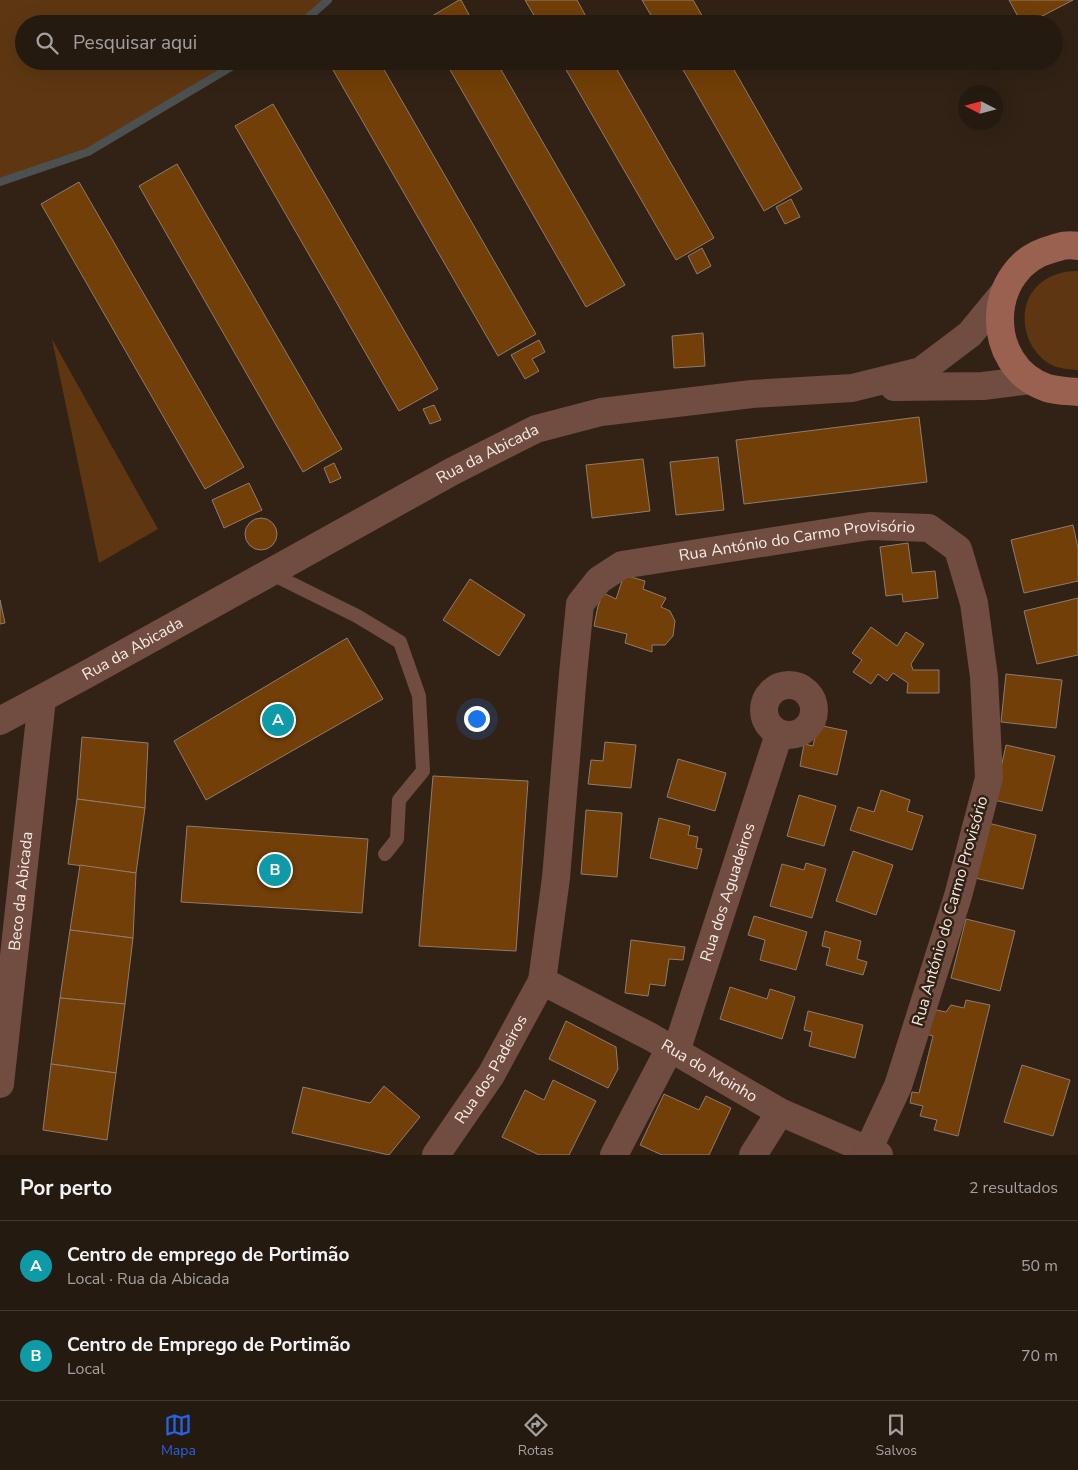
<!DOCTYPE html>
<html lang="pt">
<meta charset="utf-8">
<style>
:root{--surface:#251a10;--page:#2d2319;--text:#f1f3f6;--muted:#a3a19f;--line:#423830;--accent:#2563eb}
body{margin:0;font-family:"Nunito Sans",sans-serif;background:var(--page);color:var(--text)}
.compass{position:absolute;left:958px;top:85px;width:45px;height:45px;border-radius:50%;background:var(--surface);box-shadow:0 5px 20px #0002;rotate:276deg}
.you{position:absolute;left:476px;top:718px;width:18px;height:18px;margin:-12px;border:4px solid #fff;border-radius:50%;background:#1a73e8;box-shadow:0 0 0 8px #1a73e833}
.badge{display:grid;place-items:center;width:32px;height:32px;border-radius:50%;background:var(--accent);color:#fff;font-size:16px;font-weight:700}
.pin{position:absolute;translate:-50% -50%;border:2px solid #fff;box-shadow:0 1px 5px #0006}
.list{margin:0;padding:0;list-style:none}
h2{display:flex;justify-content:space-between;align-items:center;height:65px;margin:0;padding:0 20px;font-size:21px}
h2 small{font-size:16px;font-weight:400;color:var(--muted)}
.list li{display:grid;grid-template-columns:32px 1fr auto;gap:15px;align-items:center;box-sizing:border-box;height:90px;padding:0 20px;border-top:1px solid var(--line)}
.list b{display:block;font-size:19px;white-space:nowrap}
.list p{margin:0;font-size:16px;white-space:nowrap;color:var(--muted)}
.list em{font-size:16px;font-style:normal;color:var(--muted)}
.icon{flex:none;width:28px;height:28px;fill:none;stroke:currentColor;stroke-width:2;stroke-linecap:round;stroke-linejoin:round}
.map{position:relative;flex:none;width:1078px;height:1155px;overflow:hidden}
.search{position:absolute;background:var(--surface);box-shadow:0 5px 20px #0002;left:15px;right:15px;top:15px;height:55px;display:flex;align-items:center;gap:12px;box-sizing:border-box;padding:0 18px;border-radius:28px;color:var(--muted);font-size:19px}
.sheet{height:245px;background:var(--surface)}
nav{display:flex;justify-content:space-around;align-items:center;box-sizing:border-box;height:70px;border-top:1px solid var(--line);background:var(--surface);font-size:14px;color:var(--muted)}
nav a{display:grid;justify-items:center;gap:2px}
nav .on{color:var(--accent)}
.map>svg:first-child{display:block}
.green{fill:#5e3712}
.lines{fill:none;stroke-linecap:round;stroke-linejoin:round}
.stream{stroke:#4b5150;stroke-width:8}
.building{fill:#713f07;stroke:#8f7c6e}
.service{stroke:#704c41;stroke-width:14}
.minor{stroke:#704c41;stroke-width:28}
.secondary{stroke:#9a6050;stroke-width:28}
.labels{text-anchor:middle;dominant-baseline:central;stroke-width:5;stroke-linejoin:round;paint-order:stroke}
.street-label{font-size:16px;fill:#f5eae2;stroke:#312215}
</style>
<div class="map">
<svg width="1078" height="1155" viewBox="0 0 1078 1155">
<rect width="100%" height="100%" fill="#312215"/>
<!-- green -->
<g class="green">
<path d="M0 0H328L301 24H24V61H241L88 152 0 182Z"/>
<path d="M1078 271V369L1077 370C1068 369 1059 369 1050 364 1022 348 1014 303 1042 282 1052 274 1065 271 1078 271Z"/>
<path d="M52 339 158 529 99 563Z"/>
</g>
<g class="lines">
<!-- stream -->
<g class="stream">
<path d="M301 24 328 0"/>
<path d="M0 182 88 152 241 61"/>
</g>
</g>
<!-- building -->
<g class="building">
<path d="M459 0H461L474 24H423L422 22Z"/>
<path d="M525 0H577L590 24H539Z"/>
<path d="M642 0H693L707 24H656Z"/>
<path d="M1009 0H1073L1027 24H1022Z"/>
<path d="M348 61H379L536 334 498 356 333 70Z"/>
<path d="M445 61H496L625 285 586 307Z"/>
<path d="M561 61H612L714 238 676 260Z"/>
<path d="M678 61H729L802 189 764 211Z"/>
<path d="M273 104 438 389 399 411 235 126Z"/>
<path d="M177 164 342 449 303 472 139 186Z"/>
<path d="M79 182 244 467 205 489 41 204Z"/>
<path d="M791 199 800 217 785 224 776 207Z"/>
<path d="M702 248 711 266 697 274 688 256Z"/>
<path d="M703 333 705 366 674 368 672 336Z"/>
<path d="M539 340 545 352 532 359 539 371 525 379 511 355Z"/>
<path d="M434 405 441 420 430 424 423 409Z"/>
<path d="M919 417 927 482 744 504 736 440Z"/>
<path d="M718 457 724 510 676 515 670 462Z"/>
<path d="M643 459 650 511 592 518 586 465Z"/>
<path d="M334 463 341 478 330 483 324 468Z"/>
<path d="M249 483 262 510 224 528 212 500Z"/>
<circle cx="261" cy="534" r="16"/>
<path d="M1073 525 1078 548V581L1024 593 1011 540Z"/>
<path d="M908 543 912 573 935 571 938 598 903 602 902 594 886 596 880 547Z"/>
<path d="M624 575 645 581 643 589 666 598 661 607 670 611 675 621 673 636 665 645H652V652L625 643 627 634 594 626 598 606 603 593 616 599Z"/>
<path d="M470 579 525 615 499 656 443 620Z"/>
<path d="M1078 598V655L1037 664 1024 611Z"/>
<path d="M0 600 5 623 0 624Z"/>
<path d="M871 627 897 646 906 632 924 644 911 664 913 670H939V693H907L908 683 893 673 887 681 878 674 871 684 853 672 862 660 852 653Z"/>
<path d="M347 638 383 699 206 800 174 741Z"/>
<path d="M1006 674 1062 680 1056 728 1001 722Z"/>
<path d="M818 725 847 731 837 775 800 766 804 744 813 746Z"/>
<path d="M82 737 148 743 145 808 77 799Z"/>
<path d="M605 742 636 745 631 788 588 784 591 760 603 761Z"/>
<path d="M1006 745 1055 756 1042 811 994 800Z"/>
<path d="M678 759 726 773 715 811 667 797Z"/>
<path d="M433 776 528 781 516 951 419 946Z"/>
<path d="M881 790 910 800 907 811 923 816 912 850 850 830 858 807 874 812Z"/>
<path d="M799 795 836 806 824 846 787 836Z"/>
<path d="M77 799 145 808 136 873 68 864Z"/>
<path d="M586 810 622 813 617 877 581 874Z"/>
<path d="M659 818 690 826 688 835 698 837 696 848 702 849 697 869 650 858Z"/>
<path d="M988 823 1036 835 1023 889 975 878Z"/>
<path d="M187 826 368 839 362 913 181 902Z"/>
<path d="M853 851 893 865 876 915 836 901Z"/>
<path d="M806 863 826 869 812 918 770 906 782 864 804 870Z"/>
<path d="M80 865 136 873 133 938 70 930Z"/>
<path d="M754 916 807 932 796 970 760 960 765 940 748 935Z"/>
<path d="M966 919 1015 931 1000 991 951 978Z"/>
<path d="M70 930 133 938 125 1004 60 998Z"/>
<path d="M825 931 861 941 857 959 867 962 863 975 826 965 830 948 822 946Z"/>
<path d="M631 940 685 947 683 960 669 959 665 986 650 984 648 996 625 993Z"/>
<path d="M730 987 767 999 770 989 795 997 782 1039 720 1019Z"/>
<path d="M60 998 125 1004 116 1073 51 1064Z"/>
<path d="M966 1000 990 1005 958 1136 934 1130 937 1120 920 1116 923 1106 910 1103 912 1092 919 1093 933 1036 926 1034 932 1009 946 1012 951 1005 964 1008Z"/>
<path d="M808 1011 863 1025 855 1058 809 1046 812 1032 804 1030Z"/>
<path d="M566 1021 616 1047 618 1069 608 1088 549 1059Z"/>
<path d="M51 1064 116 1073 107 1140 43 1130Z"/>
<path d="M1022 1065 1070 1080 1053 1136 1004 1122Z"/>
<path d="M553 1080 596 1101 569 1155H539L502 1137 525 1090 544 1100Z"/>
<path d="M384 1086 420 1117 389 1155 292 1133 303 1087 370 1103Z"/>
<path d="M664 1094 699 1110 706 1096 731 1108 709 1155H662L640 1145Z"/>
</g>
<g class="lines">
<!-- service -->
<path class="service" d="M270 573 357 616 400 642 419 696 423 771 399 800 397 839 385 854"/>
<!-- minor -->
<g class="minor">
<path d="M894 387 983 386 1031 380"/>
<circle cx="789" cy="710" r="25"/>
<path id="s1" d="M0 721 89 673 453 471 536 429 601 412 752 394 852 388 921 371 970 334 1002 295"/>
<path id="s2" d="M542 981 651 1037 780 1112 879 1155"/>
<path id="s3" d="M676 1052 779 734"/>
<path id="s4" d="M0 1084 42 699"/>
<path id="s5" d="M436 1155 491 1075 542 981 556 878 573 674 580 604 599 580 622 565 870 526 929 528 958 549 974 603 984 677 989 778 958 896 898 1086 868 1150"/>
<path d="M614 1155 670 1048"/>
<path d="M753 1155 780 1112"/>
</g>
<!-- secondary -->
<path class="secondary" d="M1078 246C1068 244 1061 246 1052 249 985 266 982 366 1047 388 1057 391 1068 391 1078 392"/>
</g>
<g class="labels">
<!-- street labels -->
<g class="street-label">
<text stroke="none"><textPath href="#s1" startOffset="556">Rua da Abicada</textPath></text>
<text stroke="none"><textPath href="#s5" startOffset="818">Rua António do Carmo Provisório</textPath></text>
<text stroke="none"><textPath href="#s1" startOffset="151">Rua da Abicada</textPath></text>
<text stroke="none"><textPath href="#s4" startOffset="194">Beco da Abicada</textPath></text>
<text stroke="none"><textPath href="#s3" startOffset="168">Rua dos Aguadeiros</textPath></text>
<text transform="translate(950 911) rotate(-74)">Rua António do Carmo Provisório</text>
<text stroke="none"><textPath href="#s5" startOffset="102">Rua dos Padeiros</textPath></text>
<text stroke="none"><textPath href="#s2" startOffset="190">Rua do Moinho</textPath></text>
</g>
</g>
</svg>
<svg class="compass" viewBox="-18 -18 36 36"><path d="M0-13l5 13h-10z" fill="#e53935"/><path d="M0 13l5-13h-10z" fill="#a3a19f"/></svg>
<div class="you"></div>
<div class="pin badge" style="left:278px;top:720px;background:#0f9aa8">A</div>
<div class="pin badge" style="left:275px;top:870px;background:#0f9aa8">B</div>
<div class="search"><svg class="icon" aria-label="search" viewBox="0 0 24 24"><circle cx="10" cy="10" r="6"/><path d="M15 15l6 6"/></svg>Pesquisar aqui</div>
</div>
<section class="sheet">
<h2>Por perto<small>2 resultados</small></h2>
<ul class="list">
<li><span class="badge" style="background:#0f9aa8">A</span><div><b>Centro de emprego de Portimão</b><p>Local · Rua da Abicada</p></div><em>50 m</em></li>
<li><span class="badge" style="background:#0f9aa8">B</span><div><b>Centro de Emprego de Portimão</b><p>Local</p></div><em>70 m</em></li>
</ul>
</section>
<nav>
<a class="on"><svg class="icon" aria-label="map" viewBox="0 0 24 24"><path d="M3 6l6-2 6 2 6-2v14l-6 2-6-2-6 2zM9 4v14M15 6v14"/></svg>Mapa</a>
<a><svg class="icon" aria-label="directions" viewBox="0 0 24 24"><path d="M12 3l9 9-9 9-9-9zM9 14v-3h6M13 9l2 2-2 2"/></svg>Rotas</a>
<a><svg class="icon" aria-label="saved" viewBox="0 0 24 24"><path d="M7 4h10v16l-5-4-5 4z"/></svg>Salvos</a>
</nav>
